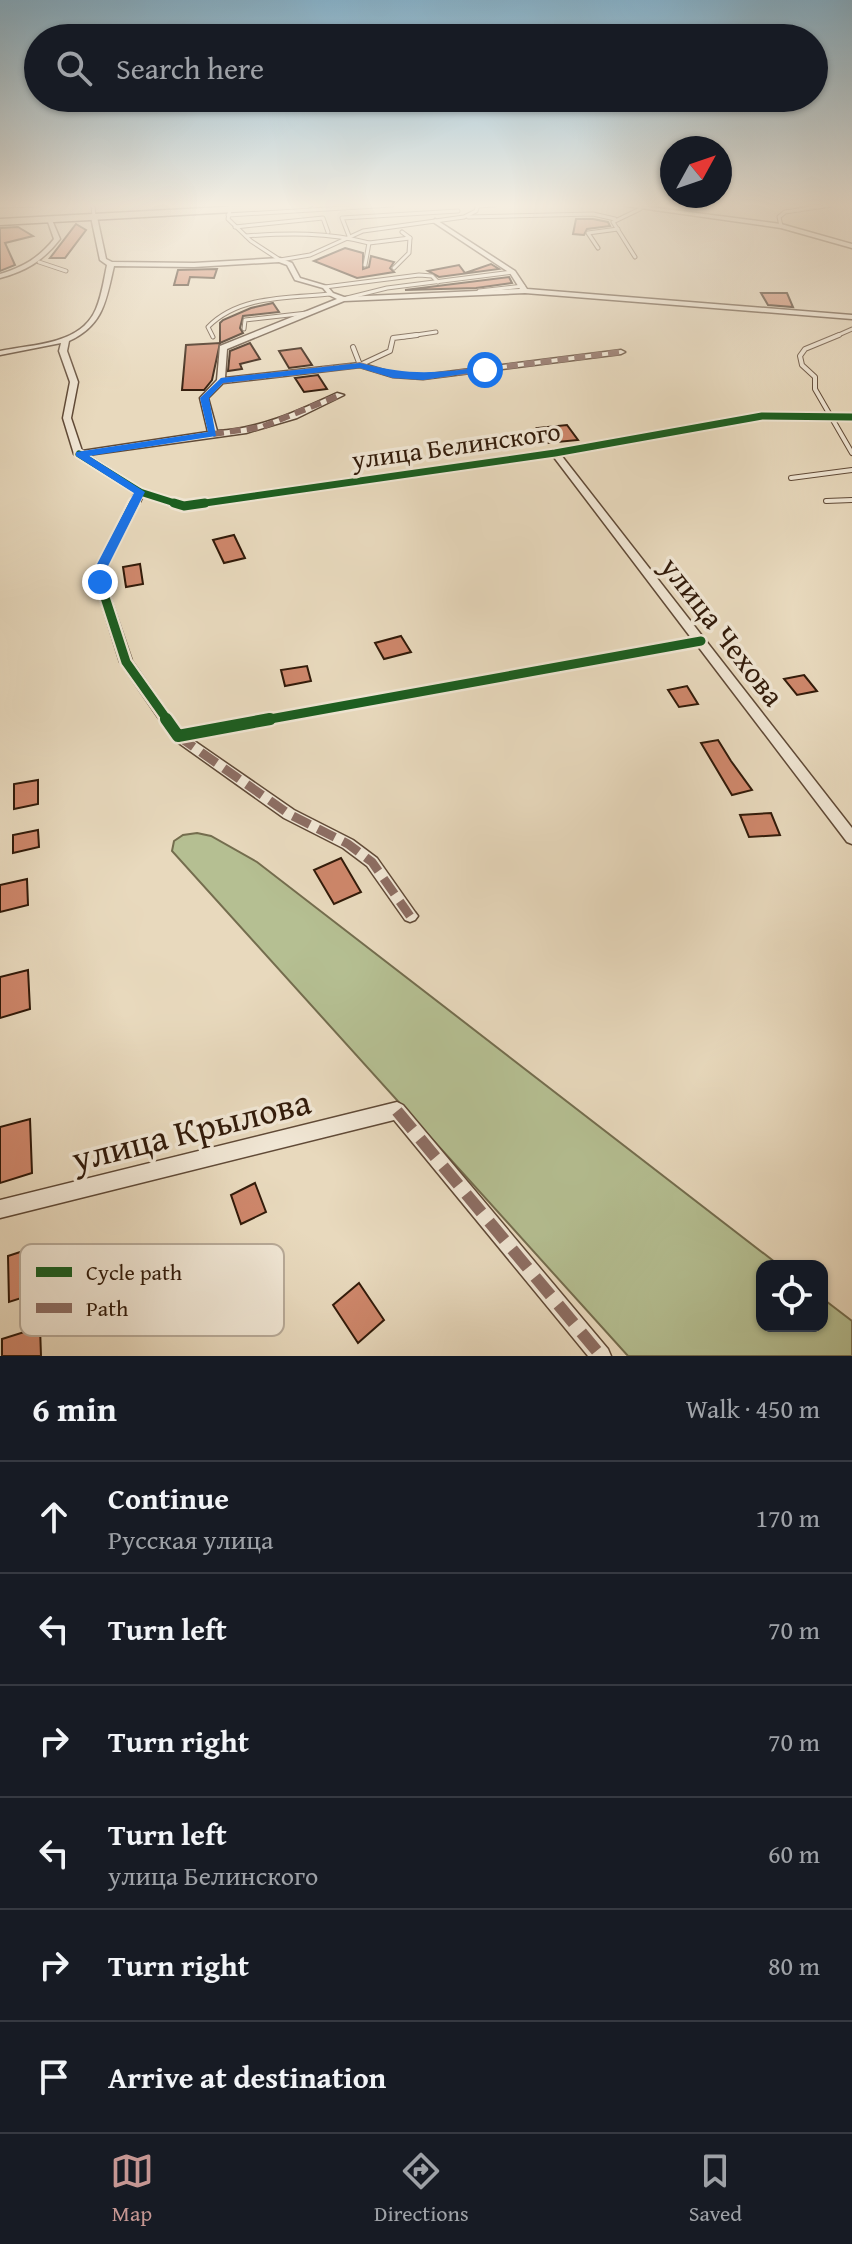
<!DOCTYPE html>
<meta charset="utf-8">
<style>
:root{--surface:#171b24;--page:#20242c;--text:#f1f3f6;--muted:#9ea1a6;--line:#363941;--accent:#c59692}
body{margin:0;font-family:"Gentium Book Plus",serif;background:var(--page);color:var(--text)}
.controls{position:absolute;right:24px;bottom:24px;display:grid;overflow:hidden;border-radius:16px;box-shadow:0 2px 6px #0004}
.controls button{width:72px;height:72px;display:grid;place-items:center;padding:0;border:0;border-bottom:2px solid var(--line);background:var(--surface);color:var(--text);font:40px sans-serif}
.compass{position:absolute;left:660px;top:136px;width:72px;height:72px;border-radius:50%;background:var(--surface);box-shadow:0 2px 6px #0004;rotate:50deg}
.stop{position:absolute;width:24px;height:24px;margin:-18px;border:6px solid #1a73e8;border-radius:50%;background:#fff}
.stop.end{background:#1a73e8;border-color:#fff;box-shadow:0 2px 8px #0008}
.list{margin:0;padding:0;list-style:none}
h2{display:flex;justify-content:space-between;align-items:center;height:104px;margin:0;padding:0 32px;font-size:34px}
h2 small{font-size:26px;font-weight:400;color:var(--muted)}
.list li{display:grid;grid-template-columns:52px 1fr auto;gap:24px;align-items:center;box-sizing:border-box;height:112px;padding:0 32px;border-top:2px solid var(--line)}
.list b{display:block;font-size:30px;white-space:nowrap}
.list p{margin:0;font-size:26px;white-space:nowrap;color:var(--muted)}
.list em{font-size:26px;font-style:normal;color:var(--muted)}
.icon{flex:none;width:44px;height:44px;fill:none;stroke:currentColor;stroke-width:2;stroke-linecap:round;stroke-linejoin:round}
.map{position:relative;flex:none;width:852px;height:1356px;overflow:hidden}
.search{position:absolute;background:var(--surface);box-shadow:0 2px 6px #0004;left:24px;right:24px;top:24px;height:88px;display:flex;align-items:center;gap:20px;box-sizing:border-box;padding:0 28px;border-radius:44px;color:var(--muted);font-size:30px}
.sheet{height:776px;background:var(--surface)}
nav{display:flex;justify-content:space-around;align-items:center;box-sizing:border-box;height:112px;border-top:2px solid var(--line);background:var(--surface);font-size:22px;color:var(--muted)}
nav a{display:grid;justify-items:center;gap:4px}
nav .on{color:var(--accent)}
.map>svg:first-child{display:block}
.green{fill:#b5bf92;stroke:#746d4e;stroke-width:2}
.building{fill:#ce876b;stroke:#321b0a;stroke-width:2}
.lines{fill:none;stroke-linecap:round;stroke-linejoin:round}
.lane-far1-casing{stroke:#604a37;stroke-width:5}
.lane-casing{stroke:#604a37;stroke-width:6}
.street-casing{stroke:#604a37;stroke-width:3}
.primary-casing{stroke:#321b0a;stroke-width:3}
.lane-far1{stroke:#f0e6d4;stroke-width:3}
.lane{stroke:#f0e6d4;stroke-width:4}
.street{fill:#f0e6d4;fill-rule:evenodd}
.primary{fill:#e8d9bd;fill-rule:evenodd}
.quiet-far2{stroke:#8d6e63;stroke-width:6;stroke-dasharray:11 6;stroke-linecap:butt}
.quiet-far1{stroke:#8d6e63;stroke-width:9;stroke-dasharray:19 9;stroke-linecap:butt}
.quiet{stroke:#8d6e63;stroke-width:12;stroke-dasharray:24 12;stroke-linecap:butt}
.cycleway-far2-casing{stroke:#f0e6d4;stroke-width:11}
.cycleway-far1-casing{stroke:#f0e6d4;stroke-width:14}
.cycleway-casing{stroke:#f0e6d4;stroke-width:17}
.cycleway-far2{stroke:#1b5e20;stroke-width:7}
.cycleway-far1{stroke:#1b5e20;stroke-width:9}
.cycleway{stroke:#1b5e20;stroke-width:12}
.route{fill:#1a73e8}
.labels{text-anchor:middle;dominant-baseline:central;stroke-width:7;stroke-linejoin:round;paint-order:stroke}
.far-street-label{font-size:26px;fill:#321b0a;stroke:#f0e6d4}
.street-label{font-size:30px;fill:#321b0a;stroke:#f0e6d4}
.near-street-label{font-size:36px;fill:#321b0a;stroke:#f0e6d4}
.key{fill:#f0e6d4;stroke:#b7a997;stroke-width:2}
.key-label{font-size:22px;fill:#321b0a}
</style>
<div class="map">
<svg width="852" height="1356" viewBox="0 0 852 1356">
<rect width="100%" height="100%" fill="#e8d9bd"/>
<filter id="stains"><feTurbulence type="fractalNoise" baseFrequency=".0025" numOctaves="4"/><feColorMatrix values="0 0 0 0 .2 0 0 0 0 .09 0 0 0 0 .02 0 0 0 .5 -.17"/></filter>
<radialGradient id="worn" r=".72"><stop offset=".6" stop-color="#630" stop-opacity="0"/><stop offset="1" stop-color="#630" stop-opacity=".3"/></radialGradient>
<!-- green -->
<path class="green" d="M197 833 211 836 257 862 780 1266H762V1326H822V1298L852 1321V1356H628L172 851 174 841 183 835Z"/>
<!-- building -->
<g class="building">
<path d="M576 219H593L608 222 610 226 587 229 584 235 573 234Z"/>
<path d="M76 224 86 230 65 258H50Z"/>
<path d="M18 227 33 236 5 243 15 265 0 271V228Z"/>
<path d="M345 248 363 253V269L369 267 371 256 394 262 390 268 394 272 357 278 314 261Z"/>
<path d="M491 264 499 269 439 277 428 271 459 265 465 273Z"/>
<path d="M217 269 214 278 190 277 188 285H174L178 270Z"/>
<path d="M509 277 512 283 476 288 405 290Z"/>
<path d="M761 293H787L793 307 768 305Z"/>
<path d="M273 303 279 312 243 316 240 328 243 333 220 343V323L223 320 251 308Z"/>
<path d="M220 343 212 380 204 390H182L186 345Z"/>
<path d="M250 343 260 359 240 364 242 369 228 371 230 351Z"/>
<path d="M301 348 312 365 289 368 279 351Z"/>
<path d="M318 375 327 389 304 392 295 378Z"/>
<path d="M567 425 578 440 547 443 537 428Z"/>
<path d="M234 535 245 558 224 563 213 540Z"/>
<path d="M140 564 143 584 126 587 123 567Z"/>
<path d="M401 636 411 652 384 659 375 643Z"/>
<path d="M307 666 311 681 285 686 281 670Z"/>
<path d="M804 675 817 691 797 695 784 679Z"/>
<path d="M687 686 698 704 679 707 668 690Z"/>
<path d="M718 740 731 761 752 790 732 795 701 743Z"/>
<path d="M38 780V804L14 809V784Z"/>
<path d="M771 813 780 835 749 837 740 815Z"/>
<path d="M38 830 39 847 13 853V835Z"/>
<path d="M341 858 361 892 334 904 314 870Z"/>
<path d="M27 879 28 905 0 912V885Z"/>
<path d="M28 970 30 1009 0 1018V977Z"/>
<path d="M30 1119 32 1173 0 1183V1127Z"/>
<path d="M255 1183 266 1212 241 1224 231 1195Z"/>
<path d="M35 1247 37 1293 9 1302 8 1256Z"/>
<path d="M359 1283 384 1320 358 1343 333 1305Z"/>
<path d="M40 1327 41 1356H2V1339Z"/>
</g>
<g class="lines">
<!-- lane-far1 casing -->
<g class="lane-far1-casing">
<g id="lane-far1">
<path d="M93 205 94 217"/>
<path d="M231 205 228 219 251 241 280 260 310 255 363 231 464 217 476 211 478 205"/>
<path d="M0 206 40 205"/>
<path d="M478 206 494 205"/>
<path d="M228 215 392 205"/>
<path d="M468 217 593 214 615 219"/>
<path d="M781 226 779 217 785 212 831 205"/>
<path d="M235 227 323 218 328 232"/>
<path d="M246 236C288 233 328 232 369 243L365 265"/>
<path d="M349 236 342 218 458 211"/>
<path d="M369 243 410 238"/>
<path d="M598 248 588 233 618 229"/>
<path d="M635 257 613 222 640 209"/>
<path d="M39 262 66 271"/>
<path d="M394 268 409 253 410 238 402 232"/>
<path d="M325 287 419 275 432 276 438 282"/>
<path d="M479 291 523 286"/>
<path d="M347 298 387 288 513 272"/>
<path d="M244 329 245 320 307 313"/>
<path d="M213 337 208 327C239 295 289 298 331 294"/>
<path d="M403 337 436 332"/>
<path d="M834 337 852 329"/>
</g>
</g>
<!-- lane casing -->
<g class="lane-casing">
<g id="lane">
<path d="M839 335 805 349 800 356 802 365 815 377V389L852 453"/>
<path d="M353 347 360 365 390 351 393 338 417 335"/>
<path d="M791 478 852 470"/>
<path d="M826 501 852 500"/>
</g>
</g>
<!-- street casing -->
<g class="street-casing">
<g id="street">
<path d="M619 205H634L781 224 852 244V248L781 228Z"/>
<path d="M94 215 97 217 106 259 112 262 194 263 280 258 292 263 300 278 327 286 333 293 344 297 520 289 510 273 433 222 435 219 515 271 527 289 852 315V319L525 293 344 301 227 349 225 378 360 363 394 373 423 375 621 350 625 352 621 354 423 379 393 377 360 367 223 383 208 398 217 431C260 429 298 411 337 393L344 395 297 418 246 433 88 455 143 490 185 503 555 450 762 413 852 414V420L762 419 561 455 852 828V844L847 842 697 645 190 738 294 810 353 840 377 858 415 912 418 916 415 920 410 922 405 920 367 866 343 848 284 818 173 739 120 662 95 582 96 568 135 493 74 454 63 418 70 382 59 351 61 343 0 355V351C33 344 81 345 96 309 102 295 104 279 107 265L100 260 91 217ZM279 262 287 265 295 280 323 288 329 295 337 299 220 346 217 380 200 398 208 432 82 451 71 418 78 382 67 351 69 341C104 325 106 300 114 266L194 267ZM553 456 692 639 181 731 132 661 105 582 106 568 143 496 184 509Z"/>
<path d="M47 219 52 220 60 239C43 261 26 271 0 278V274C23 267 39 258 54 239Z"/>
<path d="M397 1102 403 1105 608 1349 611 1356H588L394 1120 0 1218V1200Z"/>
</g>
</g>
<!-- primary casing -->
<g class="primary-casing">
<path id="primary" d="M259 205H313L308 208 0 225V219Z"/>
</g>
<!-- lane-far1 -->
<use href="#lane-far1" class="lane-far1"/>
<!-- lane -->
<use href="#lane" class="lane"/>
<!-- street -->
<use href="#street" class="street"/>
<!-- primary -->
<use href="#primary" class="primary"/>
<!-- quiet-far2 -->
<g class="quiet-far2">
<path d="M221 381 360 365 393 375 423 377 621 352"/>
<path d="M213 434 262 427 340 395"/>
</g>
<!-- quiet-far1 -->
<path class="quiet-far1" d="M178 736 289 814 348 844 372 862 410 916"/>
<!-- quiet -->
<path class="quiet" d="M397 1111 601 1356"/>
<!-- cycleway-far2 casing -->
<g class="cycleway-far2-casing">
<g id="cycleway-far2">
<path d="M79 454 140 492 181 505"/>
<path d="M133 505 140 492"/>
<path d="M191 505 555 453 762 416 852 417"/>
</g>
</g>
<!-- cycleway-far1 casing -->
<g class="cycleway-far1-casing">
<g id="cycleway-far1">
<path d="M134 503 101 568 100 582 126 662 168 721"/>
<path d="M174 503 184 506 205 503"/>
<path d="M259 721 701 641"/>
</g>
</g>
<!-- cycleway casing -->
<g class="cycleway-casing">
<path id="cycleway" d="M166 719 178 736 270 719"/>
</g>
<!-- cycleway-far2 -->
<use href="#cycleway-far2" class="cycleway-far2"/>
<!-- cycleway-far1 -->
<use href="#cycleway-far1" class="cycleway-far1"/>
<!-- cycleway -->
<use href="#cycleway" class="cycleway"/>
</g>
<!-- sky -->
<linearGradient id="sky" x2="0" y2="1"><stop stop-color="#87b6d1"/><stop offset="0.52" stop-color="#f5eee1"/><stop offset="1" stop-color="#f5eee1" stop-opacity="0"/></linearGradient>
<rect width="852" height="395" fill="url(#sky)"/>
<!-- route -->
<path class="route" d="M360 363C410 376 435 373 485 367L490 370 423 380 393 378 360 368 223 383 209 398 216 436 89 456 145 492 107 568 106 582 96 584 95 568 134 493 76 456V452L208 432 200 398 221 378Z"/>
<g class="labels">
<!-- far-street labels -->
<g class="far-street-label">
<text transform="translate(456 445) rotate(-8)">улица Белинского</text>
</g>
<!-- street labels -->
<g class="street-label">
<text transform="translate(723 631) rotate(52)">улица Чехова</text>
</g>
<!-- near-street labels -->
<g class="near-street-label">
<text transform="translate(191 1129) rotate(-14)">улица Крылова</text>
</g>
</g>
<!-- legend -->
<rect x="20" y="1244" width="264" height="92" rx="12" class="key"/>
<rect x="36" y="1267" width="36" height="10" fill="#1b5e20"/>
<rect x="36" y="1303" width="36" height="10" fill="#8d6e63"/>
<g class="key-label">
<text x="86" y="1280">Cycle path</text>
<text x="86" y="1316">Path</text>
</g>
<rect width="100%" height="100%" filter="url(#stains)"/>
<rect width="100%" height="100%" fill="url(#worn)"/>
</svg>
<div class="controls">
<button><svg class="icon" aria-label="locate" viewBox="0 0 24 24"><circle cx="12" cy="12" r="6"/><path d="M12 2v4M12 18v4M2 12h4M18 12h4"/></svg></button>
</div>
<svg class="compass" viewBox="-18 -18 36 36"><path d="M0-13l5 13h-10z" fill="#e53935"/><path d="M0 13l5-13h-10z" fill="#9ea1a6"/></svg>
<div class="stop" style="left:485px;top:370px"></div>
<div class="stop end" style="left:100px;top:582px"></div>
<div class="search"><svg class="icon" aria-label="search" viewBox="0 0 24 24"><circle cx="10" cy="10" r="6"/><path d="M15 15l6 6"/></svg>Search here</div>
</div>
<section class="sheet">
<h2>6 min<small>Walk · 450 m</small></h2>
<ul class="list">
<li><svg class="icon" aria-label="ahead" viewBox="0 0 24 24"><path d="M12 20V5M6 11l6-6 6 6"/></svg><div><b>Continue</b><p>Русская улица</p></div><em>170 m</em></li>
<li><svg class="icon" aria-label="left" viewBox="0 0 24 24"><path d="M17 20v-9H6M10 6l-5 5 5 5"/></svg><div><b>Turn left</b></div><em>70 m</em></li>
<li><svg class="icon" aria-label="right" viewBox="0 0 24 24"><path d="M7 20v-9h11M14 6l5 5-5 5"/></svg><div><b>Turn right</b></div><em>70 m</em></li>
<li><svg class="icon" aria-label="left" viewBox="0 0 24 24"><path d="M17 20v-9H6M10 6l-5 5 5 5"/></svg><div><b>Turn left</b><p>улица Белинского</p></div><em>60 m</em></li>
<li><svg class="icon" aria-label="right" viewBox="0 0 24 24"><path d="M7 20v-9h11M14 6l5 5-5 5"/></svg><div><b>Turn right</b></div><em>80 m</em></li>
<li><svg class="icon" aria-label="arrive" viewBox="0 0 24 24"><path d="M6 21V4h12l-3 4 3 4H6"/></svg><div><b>Arrive at destination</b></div></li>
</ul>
</section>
<nav>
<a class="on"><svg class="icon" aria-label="map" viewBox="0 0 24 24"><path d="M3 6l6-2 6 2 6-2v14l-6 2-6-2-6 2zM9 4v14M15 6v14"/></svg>Map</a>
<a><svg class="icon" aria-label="directions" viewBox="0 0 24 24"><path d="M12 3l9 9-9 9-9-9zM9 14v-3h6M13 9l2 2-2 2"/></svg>Directions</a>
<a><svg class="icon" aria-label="saved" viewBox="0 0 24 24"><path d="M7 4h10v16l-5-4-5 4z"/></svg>Saved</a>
</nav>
